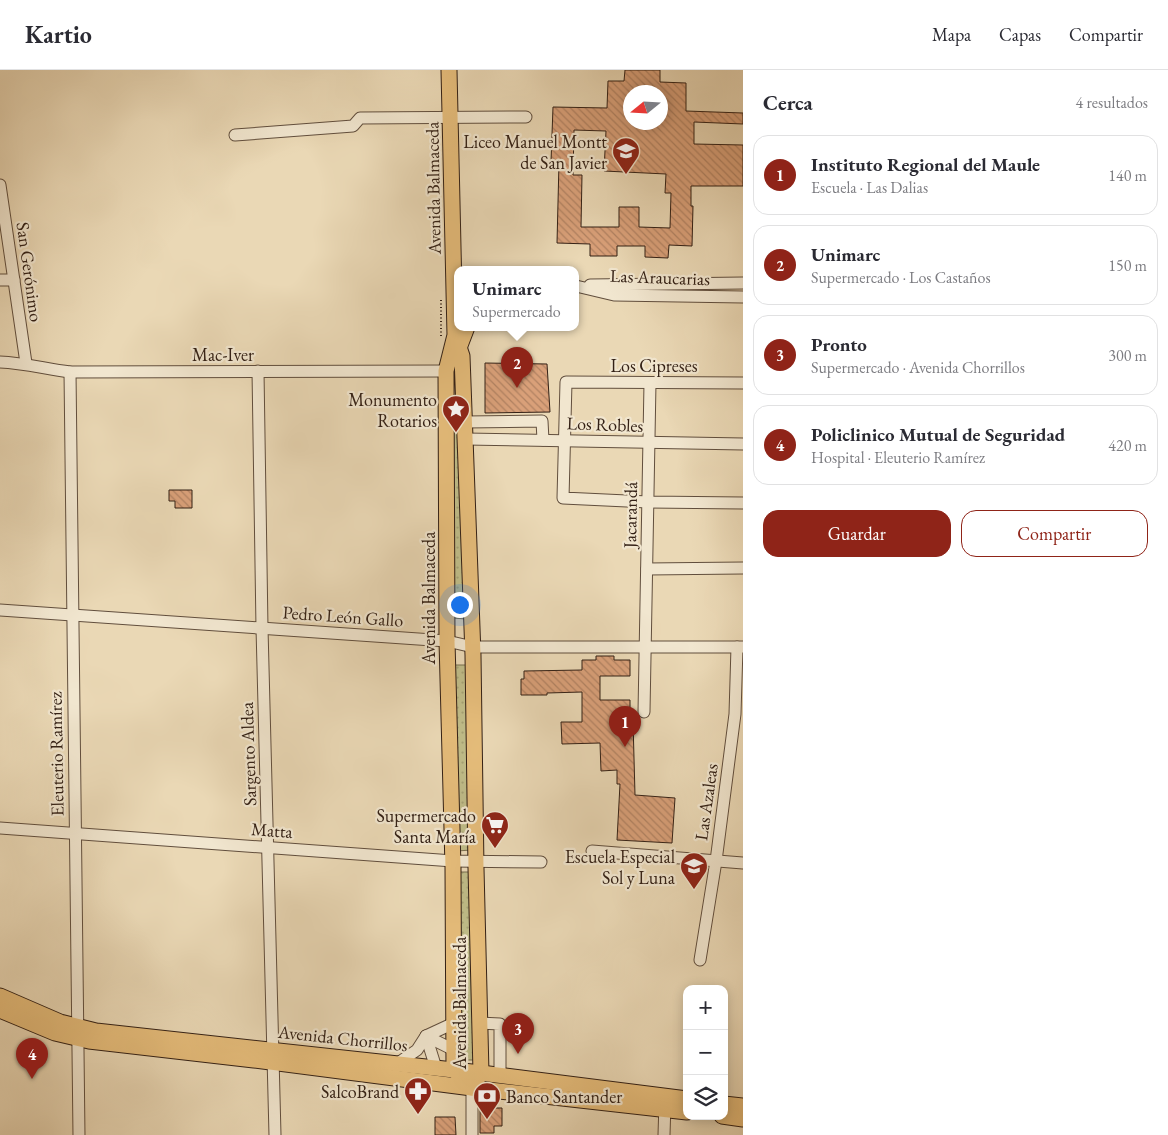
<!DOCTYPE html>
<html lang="es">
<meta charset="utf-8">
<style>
:root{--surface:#fff;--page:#f2f2f3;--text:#2b2b33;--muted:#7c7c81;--line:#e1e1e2;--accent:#8f2418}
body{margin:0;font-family:"EB Garamond",serif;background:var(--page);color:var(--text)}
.controls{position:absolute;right:15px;bottom:15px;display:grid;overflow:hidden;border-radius:10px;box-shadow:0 2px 12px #0003}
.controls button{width:45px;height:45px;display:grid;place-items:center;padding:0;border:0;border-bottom:1px solid var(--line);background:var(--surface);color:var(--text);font:25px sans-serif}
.compass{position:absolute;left:623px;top:15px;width:45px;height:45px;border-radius:50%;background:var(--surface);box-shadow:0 2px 12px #0003;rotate:252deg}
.you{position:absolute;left:459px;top:534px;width:18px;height:18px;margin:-12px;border:4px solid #fff;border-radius:50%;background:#1a73e8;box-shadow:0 0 0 8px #1a73e833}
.badge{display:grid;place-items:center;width:32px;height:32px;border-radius:50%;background:var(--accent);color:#fff;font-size:16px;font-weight:700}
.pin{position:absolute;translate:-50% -41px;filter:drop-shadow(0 1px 2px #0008)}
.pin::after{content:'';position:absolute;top:26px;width:18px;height:15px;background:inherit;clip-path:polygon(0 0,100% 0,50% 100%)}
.popup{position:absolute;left:454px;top:196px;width:125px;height:65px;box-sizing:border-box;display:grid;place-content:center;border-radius:10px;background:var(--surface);filter:drop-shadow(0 1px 4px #0005);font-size:16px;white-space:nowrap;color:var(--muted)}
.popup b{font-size:19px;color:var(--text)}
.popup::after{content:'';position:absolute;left:50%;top:100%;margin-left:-10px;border:10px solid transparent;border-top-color:var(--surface)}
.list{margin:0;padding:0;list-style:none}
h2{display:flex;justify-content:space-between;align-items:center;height:65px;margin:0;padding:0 20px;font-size:21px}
h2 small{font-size:16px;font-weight:400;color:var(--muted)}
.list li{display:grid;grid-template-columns:32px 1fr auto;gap:15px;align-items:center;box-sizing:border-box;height:80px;margin:0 10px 10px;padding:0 10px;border:1px solid var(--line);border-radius:15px}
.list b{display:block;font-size:19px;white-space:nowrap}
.list p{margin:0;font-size:16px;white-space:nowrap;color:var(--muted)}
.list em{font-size:16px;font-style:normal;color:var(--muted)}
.actions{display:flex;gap:10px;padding:15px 20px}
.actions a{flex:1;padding:11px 0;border:1px solid var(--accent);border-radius:15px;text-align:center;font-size:18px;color:var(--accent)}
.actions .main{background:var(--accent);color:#fff}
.icon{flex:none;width:28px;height:28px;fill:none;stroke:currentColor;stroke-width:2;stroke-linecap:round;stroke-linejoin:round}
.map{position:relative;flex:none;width:743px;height:1065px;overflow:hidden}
header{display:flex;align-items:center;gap:30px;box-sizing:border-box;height:70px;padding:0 25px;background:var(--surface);border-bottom:1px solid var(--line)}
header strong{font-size:24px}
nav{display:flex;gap:28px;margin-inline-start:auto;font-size:18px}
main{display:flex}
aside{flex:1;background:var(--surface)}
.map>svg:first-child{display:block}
.grass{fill:url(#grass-dots);stroke:#796e4e}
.building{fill:url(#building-back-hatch);stroke:#332015;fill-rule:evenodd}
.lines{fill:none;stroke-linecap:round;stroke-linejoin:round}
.minor-casing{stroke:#614e3d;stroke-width:13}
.major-casing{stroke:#332015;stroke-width:17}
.path{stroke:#332015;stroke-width:2;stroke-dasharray:1 2.5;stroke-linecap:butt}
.minor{stroke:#f1e6cf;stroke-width:11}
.major{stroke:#e5bc7a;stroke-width:15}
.labels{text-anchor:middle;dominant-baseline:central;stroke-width:4.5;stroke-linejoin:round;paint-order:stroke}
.poi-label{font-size:18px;fill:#332015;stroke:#f1e6cf;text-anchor:end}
.street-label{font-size:18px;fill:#332015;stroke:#f1e6cf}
</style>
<header>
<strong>Kartio</strong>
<nav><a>Mapa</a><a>Capas</a><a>Compartir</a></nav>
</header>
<main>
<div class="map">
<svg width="743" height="1065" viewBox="0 0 743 1065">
<defs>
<pattern id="grass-dots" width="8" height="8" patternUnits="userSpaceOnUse" patternTransform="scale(1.25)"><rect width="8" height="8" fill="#bfbc88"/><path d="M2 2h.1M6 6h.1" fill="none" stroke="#a5a174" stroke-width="1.8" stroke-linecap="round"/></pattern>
<pattern id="building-back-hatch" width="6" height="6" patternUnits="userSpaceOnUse" patternTransform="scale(1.25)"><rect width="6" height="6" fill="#d9a079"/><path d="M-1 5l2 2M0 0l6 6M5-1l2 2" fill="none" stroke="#b18262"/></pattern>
</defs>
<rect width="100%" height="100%" fill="#ead8b5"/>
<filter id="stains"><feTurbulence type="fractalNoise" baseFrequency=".004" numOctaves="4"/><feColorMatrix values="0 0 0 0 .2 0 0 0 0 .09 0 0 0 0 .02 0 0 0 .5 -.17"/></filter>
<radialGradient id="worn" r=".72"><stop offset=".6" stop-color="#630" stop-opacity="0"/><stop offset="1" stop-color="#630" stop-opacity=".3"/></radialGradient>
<!-- grass -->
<g class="grass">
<path d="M450 353H462L467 549 451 548Z"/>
<path d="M452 595H466L471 780 457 781Z"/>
<path d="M459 802H472L475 990H460Z"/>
</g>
<!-- building -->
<g class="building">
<path d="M625 0H660V12L686 13V41L743 43V54L694 52V74L743 75V116H691V136H693L692 176 669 175 668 188 645 187V176H617V186H590V174L557 173 559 92H551L553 37 607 38 608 11H624ZM630 22H660V52H630ZM574 60 606 61 604 101 666 104 665 123H671L670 158 639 157V137H619V157H581L582 105H573Z"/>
<path d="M485 293 547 294 550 342 485 343Z"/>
<path d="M169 420H192V438H175V431H169Z"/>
<path d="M596 586H614V590H630V606H600V630H630V651H633L635 725 675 728 672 773 617 770 620 714H617V700L601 701 600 673 562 674 561 652H582V622L547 623V625H521V609H524V601L582 600V590H596Z"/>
<path d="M480 1038H502V1056H494V1063H480Z"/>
<path d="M435 1047H455L456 1065H435Z"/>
</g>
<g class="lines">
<!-- minor casing -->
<g class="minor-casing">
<g id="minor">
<path d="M235 65 353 56 360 48 526 47"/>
<path d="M0 115 26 293"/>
<path d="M0 210H14"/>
<path d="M590 215 743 213"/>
<path d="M576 216 614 225 743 227"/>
<path d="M0 292C24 293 46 299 70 302L446 301"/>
<path d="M258 301 262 558 275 1065"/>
<path d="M70 302 79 1065"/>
<path d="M743 313 566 312 563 428 648 432 743 433"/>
<path d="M465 352 542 351 543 370"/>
<path d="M466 369 743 374"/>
<path d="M647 499 743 498"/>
<path d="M0 540 447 571 473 577H743"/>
<path d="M644 642 650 313"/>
<path d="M0 758 453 791 541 792"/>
<path d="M592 781 743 793"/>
<path d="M700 890 716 791 735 644 737 577"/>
<path d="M479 953 500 954V1005"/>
<path d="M426 966 436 998"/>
<path d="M426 966 454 980"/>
<path d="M398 993 417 980 426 966 454 953"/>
<path d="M472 1018V1065"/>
<path d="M664 1065 665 1032"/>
</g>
</g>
<!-- major casing -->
<g class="major-casing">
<g id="major">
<path d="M449 0 455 265 462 286 473 585 476 798 481 1003 472 1018 454 1000 453 797 447 571 446 301 455 265"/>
<path d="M459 278 467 257"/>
<path d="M0 926 60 952 96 961 481 1003 687 1029"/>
<path d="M0 940 55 963 89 971 254 990 472 1018 687 1042"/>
<path d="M724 1034 743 1036"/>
<path d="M722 1046 743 1049"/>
</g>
</g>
<!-- path -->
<path class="path" d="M441 230V268"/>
<!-- minor -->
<use href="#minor" class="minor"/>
<!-- major -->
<use href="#major" class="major"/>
</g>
<!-- icons -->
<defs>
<g id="school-pin" transform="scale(1.4375)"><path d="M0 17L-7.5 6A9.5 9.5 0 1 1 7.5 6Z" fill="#8f2418" stroke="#f1e6cf"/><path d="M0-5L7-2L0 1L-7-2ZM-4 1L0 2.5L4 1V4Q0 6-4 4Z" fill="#fff"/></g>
<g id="sight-pin" transform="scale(1.4375)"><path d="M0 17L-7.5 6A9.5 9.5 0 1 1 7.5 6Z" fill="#8f2418" stroke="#f1e6cf"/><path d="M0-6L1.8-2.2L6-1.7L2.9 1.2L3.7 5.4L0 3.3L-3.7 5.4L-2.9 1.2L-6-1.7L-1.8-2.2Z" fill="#fff"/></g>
<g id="supermarket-pin" transform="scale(1.4375)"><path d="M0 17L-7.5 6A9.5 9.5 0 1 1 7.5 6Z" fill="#8f2418" stroke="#f1e6cf"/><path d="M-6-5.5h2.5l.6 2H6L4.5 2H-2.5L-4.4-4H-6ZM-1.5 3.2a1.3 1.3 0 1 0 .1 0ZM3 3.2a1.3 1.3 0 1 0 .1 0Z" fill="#fff"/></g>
<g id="pharmacy-pin" transform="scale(1.4375)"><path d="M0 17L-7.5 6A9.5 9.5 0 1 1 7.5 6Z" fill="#8f2418" stroke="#f1e6cf"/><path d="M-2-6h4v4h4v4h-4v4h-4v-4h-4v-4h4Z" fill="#fff"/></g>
<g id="bank-pin" transform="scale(1.4375)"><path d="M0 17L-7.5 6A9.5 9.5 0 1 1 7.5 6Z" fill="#8f2418" stroke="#f1e6cf"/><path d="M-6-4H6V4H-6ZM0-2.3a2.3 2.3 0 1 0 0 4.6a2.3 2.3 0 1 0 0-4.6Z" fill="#fff"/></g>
</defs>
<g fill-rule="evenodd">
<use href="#school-pin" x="626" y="81"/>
<use href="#sight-pin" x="456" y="339"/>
<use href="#supermarket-pin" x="495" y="755"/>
<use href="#school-pin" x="694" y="796"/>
<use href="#pharmacy-pin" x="418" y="1021"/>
<use href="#bank-pin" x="487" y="1026"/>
</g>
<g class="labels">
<!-- poi labels -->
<g class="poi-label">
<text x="607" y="71">Liceo Manuel Montt<tspan x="607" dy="21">de San Javier</tspan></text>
<text x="437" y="329">Monumento<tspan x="437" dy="21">Rotarios</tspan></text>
<text x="476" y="745">Supermercado<tspan x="476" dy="21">Santa María</tspan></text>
<text x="675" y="786">Escuela Especial<tspan x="675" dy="21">Sol y Luna</tspan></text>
<text x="399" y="1021">SalcoBrand</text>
<text x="506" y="1026" text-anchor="start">Banco Santander</text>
</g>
<!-- street labels -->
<g class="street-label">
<text transform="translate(433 118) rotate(-91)">Avenida Balmaceda</text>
<text transform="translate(30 202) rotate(82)">San Gerónimo</text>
<text transform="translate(660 207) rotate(2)">Las Araucarias</text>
<text x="223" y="284">Mac-Iver</text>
<text x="654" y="295">Los Cipreses</text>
<text transform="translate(605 354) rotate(2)">Los Robles</text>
<text transform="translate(630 445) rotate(-89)">Jacarandá</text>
<text transform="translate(428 528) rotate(-90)">Avenida Balmaceda</text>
<text transform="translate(343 546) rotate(4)">Pedro León Gallo</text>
<text transform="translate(56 684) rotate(-91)">Eleuterio Ramírez</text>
<text transform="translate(248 684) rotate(-92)">Sargento Aldea</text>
<text transform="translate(706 732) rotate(-82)">Las Azaleas</text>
<text transform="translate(272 760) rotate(4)">Matta</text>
<text transform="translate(459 933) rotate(-90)">Avenida Balmaceda</text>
<text transform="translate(343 968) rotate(6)">Avenida Chorrillos</text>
</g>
</g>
<rect width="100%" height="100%" filter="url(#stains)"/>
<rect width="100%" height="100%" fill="url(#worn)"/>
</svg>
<div class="controls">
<button>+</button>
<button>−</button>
<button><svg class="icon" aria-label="layers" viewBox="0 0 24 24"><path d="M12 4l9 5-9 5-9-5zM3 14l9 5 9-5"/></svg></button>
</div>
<svg class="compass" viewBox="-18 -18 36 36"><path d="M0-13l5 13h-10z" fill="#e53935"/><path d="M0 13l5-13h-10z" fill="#7c7c81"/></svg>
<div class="you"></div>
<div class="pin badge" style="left:625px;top:677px">1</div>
<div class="pin badge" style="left:517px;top:318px">2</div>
<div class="popup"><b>Unimarc</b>Supermercado</div>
<div class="pin badge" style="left:518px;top:984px">3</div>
<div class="pin badge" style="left:32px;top:1009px">4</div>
</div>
<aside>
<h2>Cerca<small>4 resultados</small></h2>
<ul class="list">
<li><span class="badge">1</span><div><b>Instituto Regional del Maule</b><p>Escuela · Las Dalias</p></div><em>140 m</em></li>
<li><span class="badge">2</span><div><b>Unimarc</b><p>Supermercado · Los Castaños</p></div><em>150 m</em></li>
<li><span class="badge">3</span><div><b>Pronto</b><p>Supermercado · Avenida Chorrillos</p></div><em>300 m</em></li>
<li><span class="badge">4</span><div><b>Policlinico Mutual de Seguridad</b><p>Hospital · Eleuterio Ramírez</p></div><em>420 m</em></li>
</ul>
<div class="actions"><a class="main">Guardar</a><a>Compartir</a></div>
</aside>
</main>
